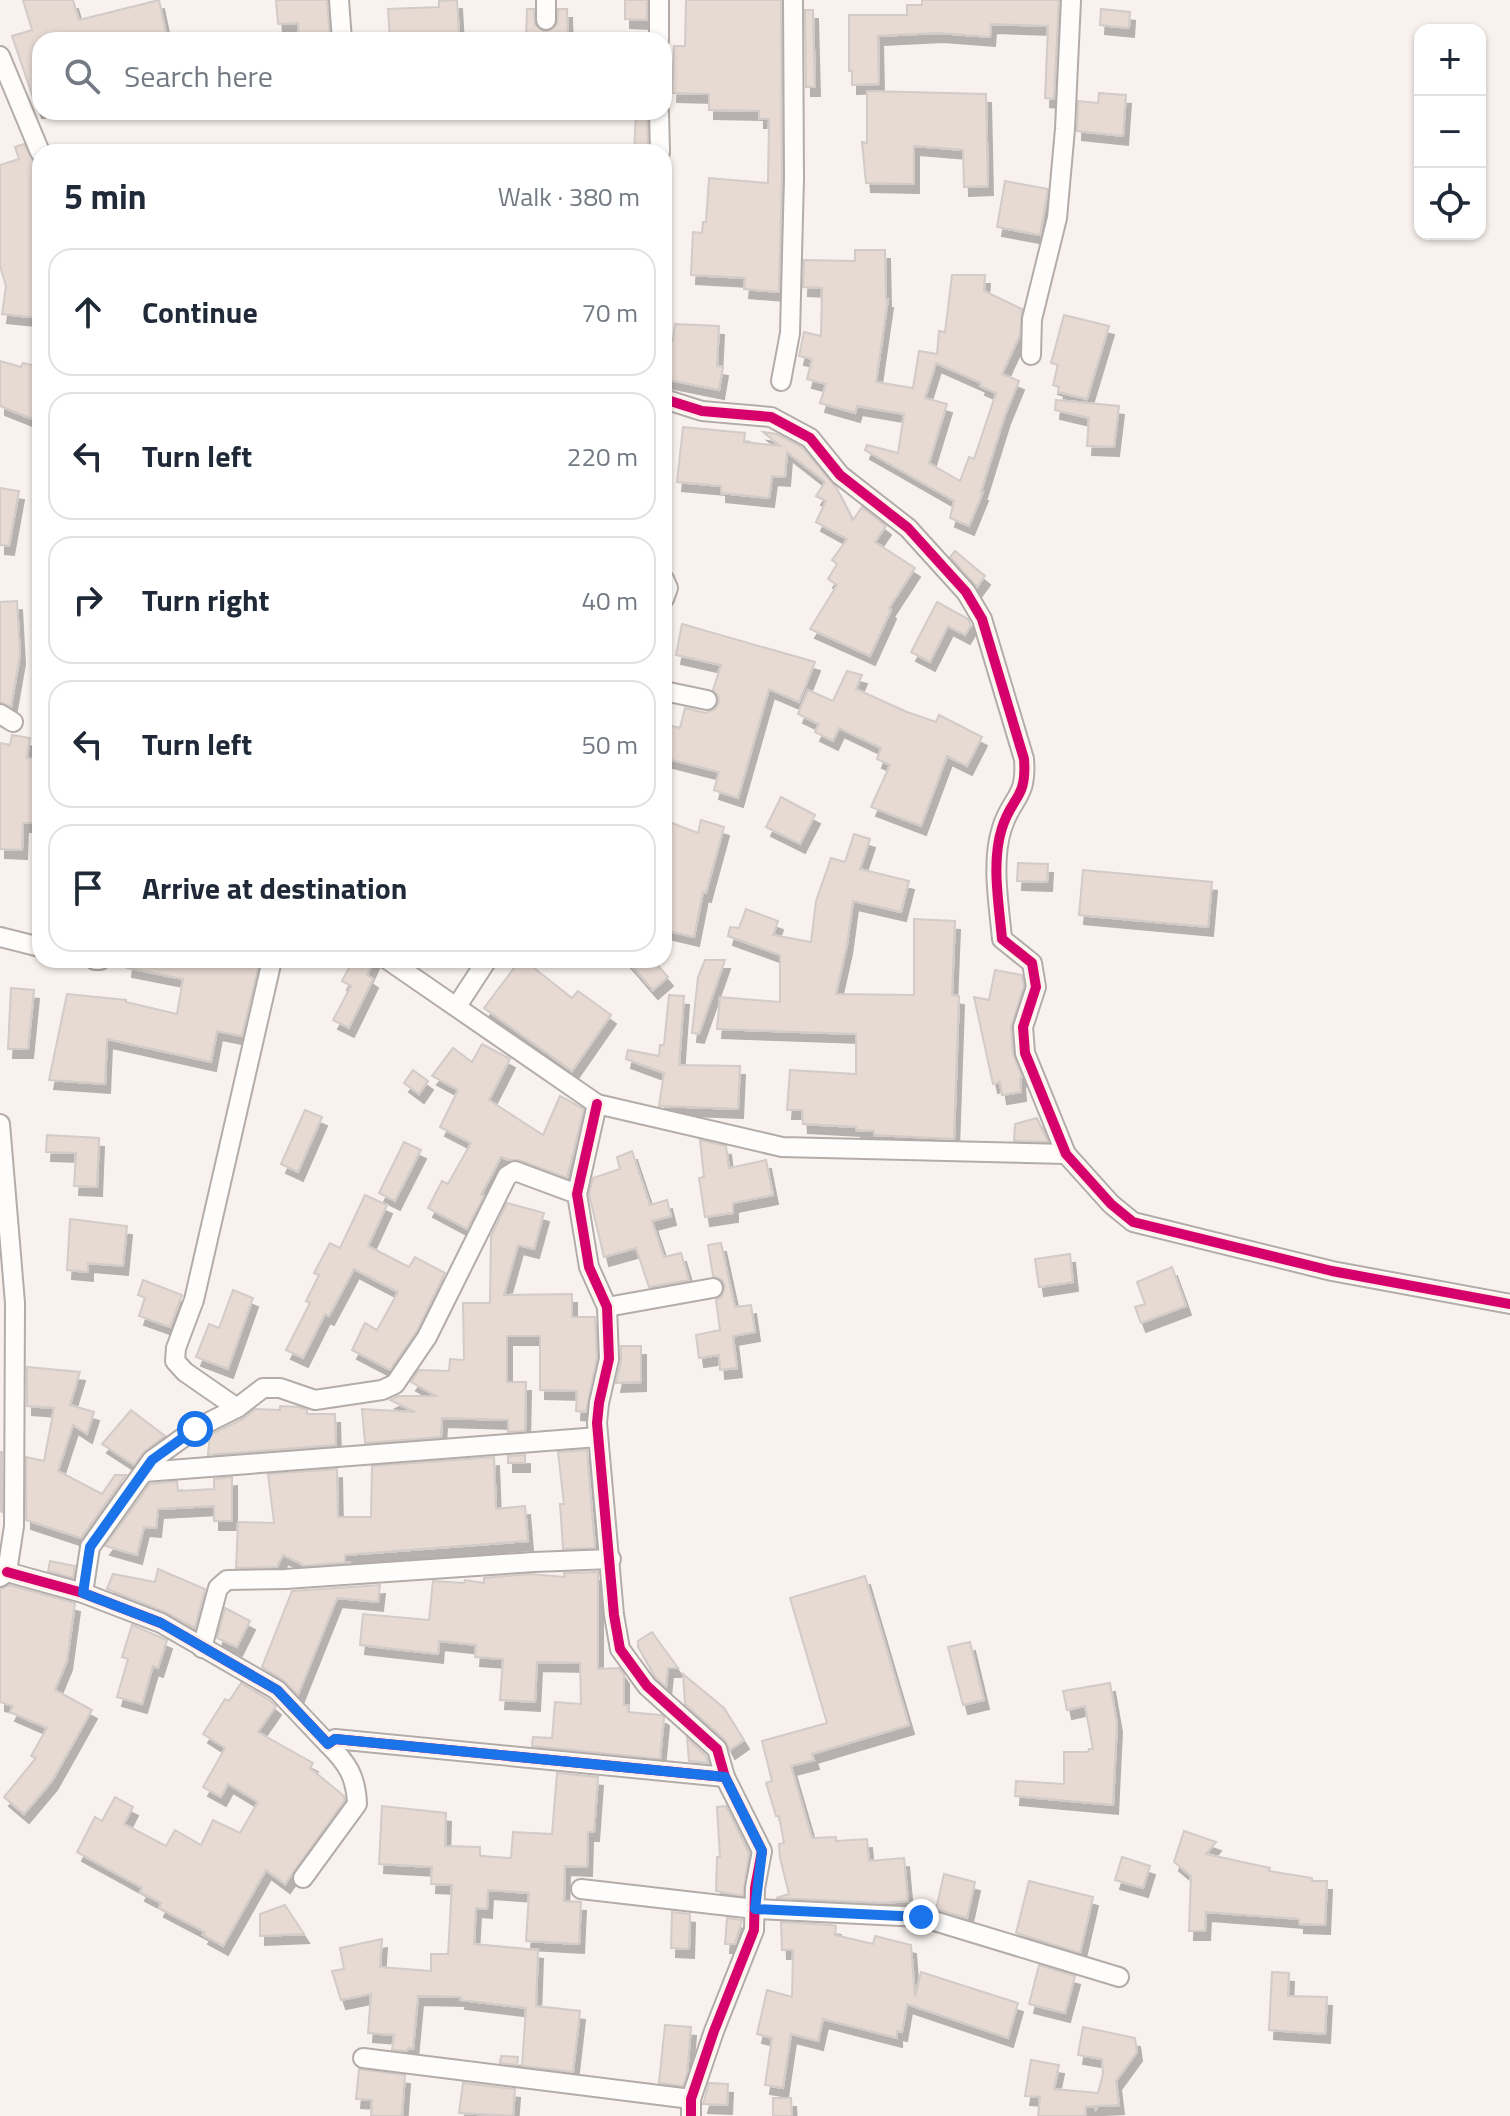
<!DOCTYPE html>
<meta charset="utf-8">
<style>
:root{--surface:#fff;--page:#f2f2f3;--text:#1f2937;--muted:#747a83;--line:#e0e1e3}
body{margin:0;font-family:"Titillium Web",sans-serif;background:var(--page);color:var(--text)}
.controls{position:absolute;right:24px;top:24px;display:grid;overflow:hidden;border-radius:16px;box-shadow:0 2px 6px #0004}
.controls button{width:72px;height:72px;display:grid;place-items:center;padding:0;border:0;border-bottom:2px solid var(--line);background:var(--surface);color:var(--text);font:40px sans-serif}
.stop{position:absolute;width:24px;height:24px;margin:-18px;border:6px solid #1a73e8;border-radius:50%;background:#fff}
.stop.end{background:#1a73e8;border-color:#fff;box-shadow:0 2px 8px #0008}
.list{margin:0;padding:0;list-style:none}
h2{display:flex;justify-content:space-between;align-items:center;height:104px;margin:0;padding:0 32px;font-size:34px}
h2 small{font-size:26px;font-weight:400;color:var(--muted)}
.list li{display:grid;grid-template-columns:52px 1fr auto;gap:24px;align-items:center;box-sizing:border-box;height:128px;margin:0 16px 16px;padding:0 16px;border:2px solid var(--line);border-radius:24px}
.list b{display:block;font-size:30px;white-space:nowrap}
.list em{font-size:26px;font-style:normal;color:var(--muted)}
.icon{flex:none;width:44px;height:44px;fill:none;stroke:currentColor;stroke-width:2;stroke-linecap:round;stroke-linejoin:round}
.map{position:relative;flex:none;width:1510px;height:2116px;overflow:hidden}
.search{position:absolute;background:var(--surface);box-shadow:0 2px 6px #0004;left:32px;top:32px;width:640px;height:88px;display:flex;align-items:center;gap:20px;box-sizing:border-box;padding:0 28px;border-radius:24px;color:var(--muted);font-size:30px}
.panel{position:absolute;background:var(--surface);box-shadow:0 2px 6px #0004;left:32px;top:144px;width:640px;height:824px;border-radius:24px}
.map>svg:first-child{display:block}
.building{fill:#e6dad3;stroke:#d2cbc7;stroke-width:2;fill-rule:evenodd;filter:url(#shadow)}
.lines{fill:none;stroke-linecap:round;stroke-linejoin:round}
.minor-casing{stroke:#b3aca8;stroke-width:22}
.minor{stroke:#fefdfc;stroke-width:18}
.cycleway-casing{stroke:#fcf0e9;stroke-width:15}
.cycleway{stroke:#d6006c;stroke-width:10}
.route{stroke:#1a73e8;stroke-width:10}
</style>
<div class="map">
<svg width="1510" height="2116" viewBox="0 0 1510 2116">
<defs>
<filter id="shadow"><feDropShadow dx="5" dy="9" stdDeviation="0" flood-color="#0004"/></filter>
</defs>
<rect width="100%" height="100%" fill="#f8f1ed"/>
<!-- building -->
<g class="building">
<path d="M23 0H73L79 20 159 0 167 38 40 40V109H37L12 36 32 30Z"/>
<path d="M276 0H327L330 40H299L298 23 278 24Z"/>
<path d="M457 0 459 34 426 36V40L390 38 388 9 439 7V1Z"/>
<path d="M625 0H647V20L625 19Z"/>
<path d="M686 0H781L782 178 779 292 744 289 745 278 691 275 693 232 702 233 703 222H706L709 178 768 183 769 119H759V111L709 110V94L672 93 674 46H685Z"/>
<path d="M922 0H1059L1054 99 1045 98 1048 26 991 24 990 37 938 33 878 36 879 84 852 85V71H849V15H907V5H922Z"/>
<path d="M527 9H534L535 25 545 32 557 25 558 9H567L568 38H526Z"/>
<path d="M1101 9 1130 12 1129 28 1100 25Z"/>
<path d="M805 10H813L815 87H806Z"/>
<path d="M867 91 986 94 988 186 964 187 963 150 914 146V184L866 183 862 142 867 143Z"/>
<path d="M1099 93 1126 95 1123 136 1077 131 1078 101 1098 103Z"/>
<path d="M636 112H647L648 152H634Z"/>
<path d="M24 144 40 172V318L2 314 6 286 0 266V165L19 159 15 147Z"/>
<path d="M1005 181 1048 189 1040 235 997 227Z"/>
<path d="M855 250H885L886 299H888L876 382 913 388 919 351 937 354 939 331 945 332 952 275H985L984 291 1022 309 1020 335 1002 374 1019 381 1005 415 981 492H983L969 526 950 518 954 501 865 450 867 445 898 453 904 414 857 406 855 413 820 403 826 384 807 379 812 359 799 356 804 332 821 336 822 288 803 287 804 260 855 261ZM936 363 981 383 980 386 996 393 974 459 969 457 960 481 929 463 947 404 925 398Z"/>
<path d="M1064 315 1109 326 1087 399 1058 392 1059 387 1053 385 1058 365 1051 363Z"/>
<path d="M675 324 719 326 717 366 723 367 719 390 664 379 667 338 673 340Z"/>
<path d="M0 361 21 367 23 363 40 367V422L0 406Z"/>
<path d="M1056 400 1119 406 1114 447 1087 446 1089 418 1055 410Z"/>
<path d="M683 427 745 433 744 442 780 446 763 432 777 434 802 447 836 487 853 520 862 507 886 526 875 542 915 568 889 608 891 610 870 656 810 629 837 585 828 579 837 564 832 560 847 539 816 522 826 501 816 496 825 482 787 452 785 477 772 476 769 498 721 493V486L677 482Z"/>
<path d="M0 488 19 491 9 546 0 545Z"/>
<path d="M955 551 985 576 977 587 950 557Z"/>
<path d="M17 601 20 655 11 707 0 702V602Z"/>
<path d="M937 602 968 619 971 625 965 635 948 626 930 662 911 652Z"/>
<path d="M682 624 815 662 799 702 769 689 738 798 714 790 719 772 664 758V724L680 728 685 708 706 713 715 709 719 702 718 696 713 690 721 665 676 655Z"/>
<path d="M847 671 862 675 856 689 907 712 936 722 939 715 982 737 967 766 947 756 921 826 871 807 890 765 877 759 881 748 839 728 833 741 815 732 819 724 798 714 808 690 833 701Z"/>
<path d="M12 735 30 738 27 758H37L34 823H23L22 850 0 849V743L10 745Z"/>
<path d="M781 797 815 815 800 844 766 827Z"/>
<path d="M664 820 698 833 701 820 724 827 706 893 703 892 694 937 664 930Z"/>
<path d="M854 834 870 839 860 869 909 881 901 912 853 901 847 945 836 994 914 995V919L955 921 952 995 959 996 954 1139 874 1135V1131L856 1130V1127L803 1124 802 1110H787L790 1070 856 1074V1034L717 1029 720 997 780 1002V955L728 936 730 927 739 928 746 909 778 921 773 935 811 942 816 901 831 858 845 862Z"/>
<path d="M1018 863 1048 864 1047 882 1017 881Z"/>
<path d="M1083 870 1212 882 1208 927 1079 915Z"/>
<path d="M128 960H260L242 1036 217 1031 211 1062 107 1039 105 1084 49 1080 67 994 126 1000V1002L177 1014 183 979 127 968Z"/>
<path d="M353 960H374L367 975 373 979 349 1028 333 1020 351 986 342 981Z"/>
<path d="M520 960H524L572 998 578 991 611 1015 572 1071 484 1008Z"/>
<path d="M627 960H653L668 977 653 990Z"/>
<path d="M705 960H725L699 1034 692 1033 698 977Z"/>
<path d="M995 970 1022 975 1024 986 1011 1027 1013 1054 1022 1077 1020 1078 1021 1092 1002 1095 1000 1082 993 1084 974 997 989 1000Z"/>
<path d="M11 988 34 990 28 1049H8Z"/>
<path d="M669 995 684 996 679 1065 740 1066 738 1109 659 1106 664 1073 626 1059 628 1050 659 1056 660 1045H664Z"/>
<path d="M482 1044 510 1059 489 1100 543 1135 560 1096 584 1109 567 1178 519 1160H509L501 1157 481 1195 484 1196 467 1229 428 1208 442 1181 448 1184 471 1143 440 1127 458 1090 432 1076 453 1048 472 1062Z"/>
<path d="M413 1070 428 1081 419 1094 404 1083Z"/>
<path d="M305 1110 322 1117 298 1172 281 1164Z"/>
<path d="M1037 1118 1048 1142 1014 1141 1015 1124Z"/>
<path d="M47 1135 99 1138 97 1187 74 1186 76 1153 46 1152Z"/>
<path d="M700 1140 726 1146 729 1168 766 1160 773 1195 733 1203V1213L705 1217 699 1178 704 1177Z"/>
<path d="M404 1142 421 1150 395 1201 379 1193Z"/>
<path d="M632 1151 650 1205 667 1200 671 1216 652 1221 664 1257 681 1253 689 1280 649 1287 636 1248 604 1257 589 1194 593 1178 620 1169 617 1157Z"/>
<path d="M365 1195 387 1205 368 1246 409 1267 415 1257 445 1273 417 1331 390 1370 352 1350 365 1323 377 1330 398 1292 354 1269 329 1316 325 1314 303 1358 286 1350 310 1303 306 1301 319 1275 314 1273 330 1243 340 1248Z"/>
<path d="M507 1203 544 1213 534 1249 518 1245 504 1295 572 1294V1317H595L597 1358 586 1412 576 1411 577 1391 540 1390V1336H507V1382H526L525 1431 508 1432V1420L442 1418 441 1437 365 1443 362 1409 415 1412 390 1400 398 1396H436L411 1382 419 1370 449 1371 450 1359 464 1360 463 1303H490L491 1236Z"/>
<path d="M70 1219 127 1226 123 1266 88 1263V1272L67 1270Z"/>
<path d="M721 1243 735 1307 751 1305 755 1332 733 1336 737 1368 720 1370 719 1355 699 1358 696 1335 720 1330 716 1300 721 1297 725 1287 722 1280 713 1276 708 1245Z"/>
<path d="M1070 1254 1073 1282 1039 1287 1035 1259Z"/>
<path d="M1172 1267 1186 1306 1141 1323 1135 1307 1145 1304 1137 1282Z"/>
<path d="M143 1280 182 1295 170 1327 139 1316 145 1298 138 1295Z"/>
<path d="M233 1290 253 1298 228 1369 196 1357 209 1324 219 1328Z"/>
<path d="M621 1346H641V1382L616 1383 621 1361Z"/>
<path d="M27 1367 80 1372 70 1405 94 1412 87 1434 73 1425 58 1471 102 1494 115 1475H126L81 1538 26 1520V1457L44 1461 54 1408 27 1406Z"/>
<path d="M280 1406 299 1407 307 1410V1414H335L336 1445 208 1455 210 1435 243 1419 255 1409 280 1410Z"/>
<path d="M131 1410 165 1436 145 1451 134 1465 102 1444Z"/>
<path d="M587 1450 595 1548 563 1549 560 1504H564L558 1452Z"/>
<path d="M0 1452H2V1512L0 1511Z"/>
<path d="M525 1455V1463H508V1456Z"/>
<path d="M494 1457 496 1509 525 1506 528 1541 345 1555V1562H351L302 1566V1564L283 1555 277 1567 236 1568 238 1522 274 1523 268 1474 337 1469 338 1517H371L372 1466Z"/>
<path d="M232 1477V1521H214V1506L158 1509 156 1528 144 1527 137 1555 105 1546 150 1484 177 1481 178 1491 214 1489V1479Z"/>
<path d="M50 1561 75 1566 73 1578 48 1571Z"/>
<path d="M158 1569 205 1589 195 1628 165 1612 107 1589 113 1574 155 1582Z"/>
<path d="M598 1572V1669L619 1668 624 1675V1705H629L628 1712 661 1715 664 1717 660 1759 532 1746 533 1737 552 1738 555 1702 581 1704 580 1663 537 1662 535 1702 500 1700 503 1659 475 1657 476 1645 439 1641 438 1654 360 1645 363 1614 429 1620 433 1581 464 1583 465 1580 484 1583V1578L529 1574 565 1577 564 1573Z"/>
<path d="M865 1576 909 1725 812 1754 814 1760 791 1766 812 1838 836 1837V1841L867 1839 869 1861 904 1858 908 1901 882 1903 776 1898 789 1894 780 1858 779 1844 784 1843 779 1816H776L766 1783 772 1781 762 1741 827 1723 790 1598Z"/>
<path d="M9 1585 75 1603 67 1661 55 1690 92 1710 52 1781 24 1814 4 1797 36 1758 31 1756 47 1728 10 1712 13 1706 0 1702V1589Z"/>
<path d="M380 1585 378 1602 337 1598 298 1695 283 1680 262 1667 292 1591Z"/>
<path d="M225 1608 250 1621 237 1647 217 1638Z"/>
<path d="M132 1625 167 1640 158 1668 153 1666 142 1704 117 1697 128 1659 122 1657Z"/>
<path d="M652 1632 678 1668H668L666 1687 656 1678 638 1647V1641Z"/>
<path d="M970 1642 984 1700 963 1705 948 1647Z"/>
<path d="M683 1674 724 1708 744 1740 730 1750 725 1740 685 1704Z"/>
<path d="M241 1683 269 1700 276 1706 258 1732 313 1763 310 1768 344 1796 345 1800 285 1884 266 1870 223 1946 203 1935 205 1932 159 1908 161 1903 140 1892 142 1888 77 1852 95 1817 102 1821 115 1797 133 1807 124 1824 166 1846 175 1830 201 1845 213 1820 240 1833 258 1802 228 1784 221 1797 203 1787 225 1748 203 1734 225 1699 229 1701Z"/>
<path d="M1110 1683 1117 1723 1113 1805 1015 1796 1016 1781 1064 1784V1752H1088L1089 1749H1093L1085 1706 1067 1710 1063 1691Z"/>
<path d="M687 1738 706 1756 709 1763 689 1761Z"/>
<path d="M557 1773 598 1777 594 1832H588L587 1867 565 1866 564 1901 581 1902 579 1944 526 1941 529 1893 488 1890 487 1909 476 1908 474 1944 538 1950 536 2006 580 2011 573 2072 522 2066 526 2008 460 2000 461 1997 418 1996 413 2049 408 2048 407 2051 392 2050 394 2035 368 2033 371 1994 341 2000 332 1971 344 1969 340 1948 382 1939 380 1967 431 1971V1954H448L452 1885 431 1884 432 1867 379 1864 382 1806 446 1813 445 1846 480 1847V1856L511 1858 513 1832 552 1834Z"/>
<path d="M726 1806 749 1853 743 1896 716 1891 717 1857H720L717 1807Z"/>
<path d="M1184 1831 1216 1842 1206 1854 1270 1868 1269 1871 1312 1878V1881H1327L1325 1925 1299 1924V1919L1206 1912 1205 1931H1189L1191 1876 1174 1862Z"/>
<path d="M1122 1857 1150 1866 1143 1888 1115 1880Z"/>
<path d="M944 1874 975 1882 967 1918 936 1909Z"/>
<path d="M1029 1881 1093 1897 1080 1953 1016 1933Z"/>
<path d="M285 1905 304 1934 260 1936V1914Z"/>
<path d="M672 1912 690 1914 689 1949 671 1948Z"/>
<path d="M727 1918 742 1920 735 1944H725Z"/>
<path d="M781 1922 831 1925 836 1926 835 1935 873 1944 875 1936 911 1945 915 1997 921 1972 1018 2003 1008 2038 907 2004 902 2032 897 2031V2038L823 2019 818 2041 791 2034 783 2088 765 2085 772 2038 757 2034 767 1990 792 1997 793 1950H782Z"/>
<path d="M1039 1965 1075 1976 1065 2013 1029 2004Z"/>
<path d="M1272 1972 1289 1973 1288 1996 1327 1997 1325 2034 1269 2030Z"/>
<path d="M665 2025 691 2027 687 2075 683 2086 659 2083Z"/>
<path d="M1083 2027 1135 2038 1137 2052 1116 2081 1119 2105 1098 2106 1095 2111 1096 2106 1086 2107 1085 2116H1038L1040 2097 1025 2096 1031 2060 1059 2065 1054 2089 1098 2093 1103 2074 1102 2059 1078 2055Z"/>
<path d="M501 2056 518 2057 517 2065 500 2063Z"/>
<path d="M359 2069 405 2075 402 2116H371L372 2100 356 2099Z"/>
<path d="M463 2083 515 2089 513 2116 459 2113Z"/>
<path d="M709 2083 728 2084 727 2105 703 2104Z"/>
<path d="M773 2098H791L792 2116H773Z"/>
</g>
<g class="lines">
<!-- minor casing -->
<g class="minor-casing">
<g id="minor">
<path d="M339 0 342 40"/>
<path d="M546 0V20"/>
<path d="M659 0V40"/>
<path d="M0 56 40 152"/>
<path d="M659 112 660 152"/>
<path d="M1031 355 1032 319 1057 218 1065 129 1071 0"/>
<path d="M781 381 790 333 794 178 793 0"/>
<path d="M664 399 702 411 771 417 810 438 840 475 908 528 966 592 982 619 1024 759C1027 799 1012 796 1002 828 991 862 999 904 1002 939L1032 963 1036 987 1023 1027 1025 1053 1066 1154 1111 1204 1133 1222 1332 1271 1510 1304"/>
<path d="M664 579 668 588 664 599"/>
<path d="M664 691 707 700"/>
<path d="M0 714 13 722"/>
<path d="M0 937 40 947"/>
<path d="M95 960H100"/>
<path d="M388 960 597 1104 782 1147 1066 1154"/>
<path d="M457 1006 487 960"/>
<path d="M597 1104 577 1194 589 1267 607 1307 609 1359 599 1403 597 1423 614 1615 620 1649 647 1686 717 1749 725 1777 762 1851 755 1888 754 1930 714 2031 691 2099V2116"/>
<path d="M0 1124 15 1303 14 1526 7 1572 0 1577"/>
<path d="M607 1307 713 1288"/>
<path d="M237 1408 185 1372 175 1361 176 1348 194 1300 272 960"/>
<path d="M144 1472 598 1437"/>
<path d="M7 1572 83 1593 161 1623 277 1690 328 1744 335 1739 725 1777"/>
<path d="M83 1593 90 1547 152 1460 195 1429 237 1408 263 1388H280L315 1400 382 1390 395 1384 427 1337 507 1176 515 1171 577 1194"/>
<path d="M202 1648 218 1588 227 1580 285 1579 534 1562 611 1559"/>
<path d="M303 1878 357 1804C356 1776 347 1763 328 1744"/>
<path d="M581 1889 755 1909 921 1917 1119 1977"/>
<path d="M363 2058 691 2099"/>
</g>
</g>
<!-- minor -->
<use href="#minor" class="minor"/>
<!-- cycleway casing -->
<g class="cycleway-casing">
<g id="cycleway">
<path d="M664 399 702 411 771 417 810 438 840 475 908 528 966 592 982 619 1024 759C1027 799 1012 796 1002 828 991 862 999 904 1002 939L1032 963 1036 987 1023 1027 1025 1053 1066 1154 1111 1204 1133 1222 1332 1271 1510 1304"/>
<path d="M597 1104 577 1194 589 1267 607 1307 609 1359 599 1403 597 1423 614 1615 620 1649 647 1686 717 1749 725 1777 762 1851 755 1888 754 1930 714 2031 691 2099V2116"/>
<path d="M7 1572 83 1593 161 1623 277 1690 328 1744 335 1739 725 1777"/>
</g>
</g>
<!-- cycleway -->
<use href="#cycleway" class="cycleway"/>
</g>
<g class="lines">
<!-- route -->
<path class="route" d="M195 1429 152 1460 90 1547 83 1593 161 1623 277 1690 328 1744 335 1739 725 1777 762 1851 755 1909 921 1917"/>
</g>
</svg>
<div class="controls">
<button>+</button>
<button>−</button>
<button><svg class="icon" aria-label="locate" viewBox="0 0 24 24"><circle cx="12" cy="12" r="6"/><path d="M12 2v4M12 18v4M2 12h4M18 12h4"/></svg></button>
</div>
<div class="stop" style="left:195px;top:1429px"></div>
<div class="stop end" style="left:921px;top:1917px"></div>
<div class="search"><svg class="icon" aria-label="search" viewBox="0 0 24 24"><circle cx="10" cy="10" r="6"/><path d="M15 15l6 6"/></svg>Search here</div>
<section class="panel">
<h2>5 min<small>Walk · 380 m</small></h2>
<ul class="list">
<li><svg class="icon" aria-label="ahead" viewBox="0 0 24 24"><path d="M12 20V5M6 11l6-6 6 6"/></svg><div><b>Continue</b></div><em>70 m</em></li>
<li><svg class="icon" aria-label="left" viewBox="0 0 24 24"><path d="M17 20v-9H6M10 6l-5 5 5 5"/></svg><div><b>Turn left</b></div><em>220 m</em></li>
<li><svg class="icon" aria-label="right" viewBox="0 0 24 24"><path d="M7 20v-9h11M14 6l5 5-5 5"/></svg><div><b>Turn right</b></div><em>40 m</em></li>
<li><svg class="icon" aria-label="left" viewBox="0 0 24 24"><path d="M17 20v-9H6M10 6l-5 5 5 5"/></svg><div><b>Turn left</b></div><em>50 m</em></li>
<li><svg class="icon" aria-label="arrive" viewBox="0 0 24 24"><path d="M6 21V4h12l-3 4 3 4H6"/></svg><div><b>Arrive at destination</b></div></li>
</ul>
</section>
</div>
